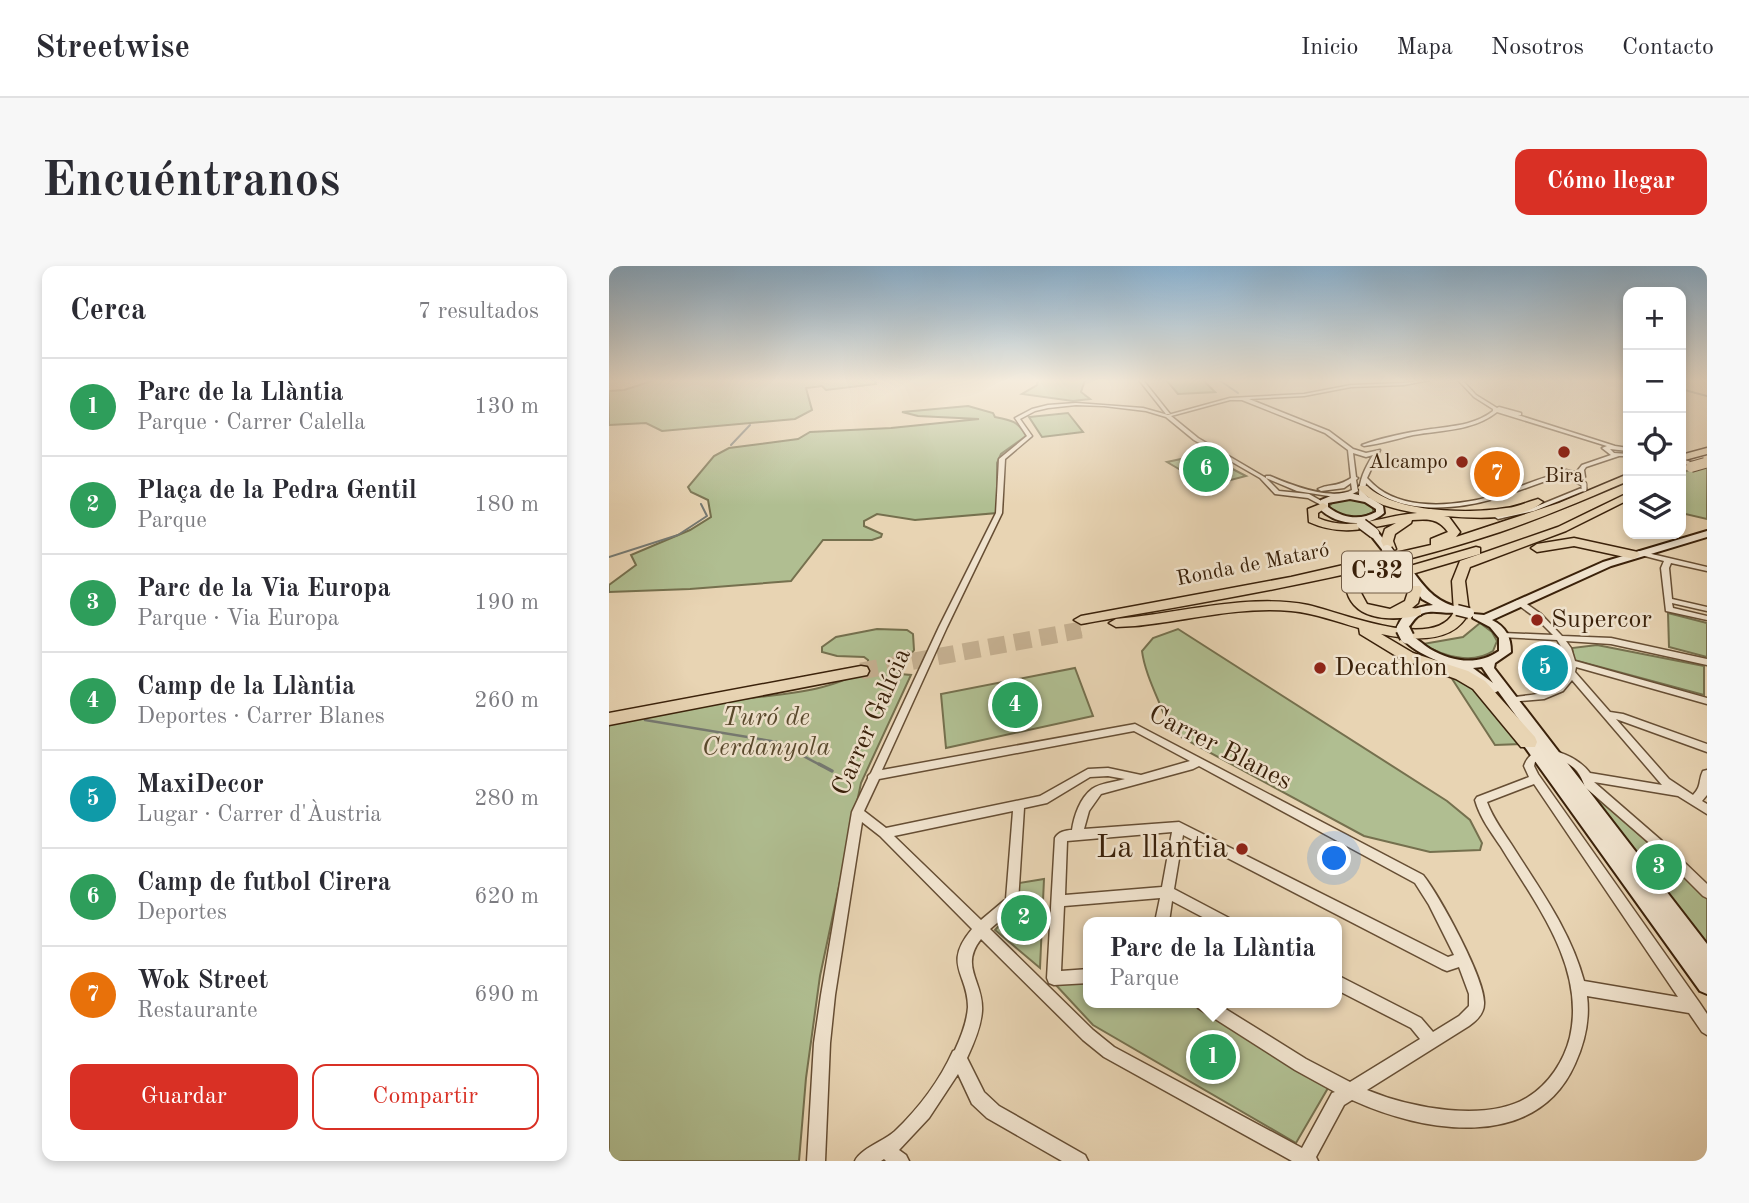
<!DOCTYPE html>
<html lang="es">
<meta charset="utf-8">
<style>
:root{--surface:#fff;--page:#f7f7f7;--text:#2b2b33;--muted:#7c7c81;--line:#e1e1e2;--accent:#d93025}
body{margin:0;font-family:"Old Standard TT",serif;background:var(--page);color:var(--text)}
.controls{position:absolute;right:21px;top:21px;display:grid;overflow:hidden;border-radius:14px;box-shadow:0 4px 10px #0003}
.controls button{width:63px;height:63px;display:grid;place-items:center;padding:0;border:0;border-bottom:2px solid var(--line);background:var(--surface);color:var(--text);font:35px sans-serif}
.you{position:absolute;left:726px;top:593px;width:24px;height:24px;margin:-18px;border:5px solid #fff;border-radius:50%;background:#1a73e8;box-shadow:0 0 0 10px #1a73e833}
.badge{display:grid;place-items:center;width:46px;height:46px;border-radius:50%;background:var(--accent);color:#fff;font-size:23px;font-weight:700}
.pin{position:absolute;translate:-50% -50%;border:4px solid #fff;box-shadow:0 2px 7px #0006}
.popup{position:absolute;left:474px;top:651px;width:259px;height:91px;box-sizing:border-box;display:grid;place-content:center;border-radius:14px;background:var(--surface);filter:drop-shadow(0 2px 5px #0005);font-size:23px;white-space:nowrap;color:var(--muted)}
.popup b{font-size:26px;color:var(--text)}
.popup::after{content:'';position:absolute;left:50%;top:100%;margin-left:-14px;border:14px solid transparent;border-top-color:var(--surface)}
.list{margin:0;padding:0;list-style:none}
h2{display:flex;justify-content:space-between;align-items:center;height:91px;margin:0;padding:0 28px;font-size:30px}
h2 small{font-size:23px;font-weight:400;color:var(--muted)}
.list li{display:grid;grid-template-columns:46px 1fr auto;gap:21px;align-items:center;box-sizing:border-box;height:98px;padding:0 28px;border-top:2px solid var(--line)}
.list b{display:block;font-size:26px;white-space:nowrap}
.list p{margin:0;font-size:23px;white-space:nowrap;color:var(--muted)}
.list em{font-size:23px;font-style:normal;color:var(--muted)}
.actions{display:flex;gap:14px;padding:21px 28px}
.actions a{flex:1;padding:16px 0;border:2px solid var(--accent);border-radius:14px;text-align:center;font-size:24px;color:var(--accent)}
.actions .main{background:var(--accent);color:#fff}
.icon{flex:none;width:38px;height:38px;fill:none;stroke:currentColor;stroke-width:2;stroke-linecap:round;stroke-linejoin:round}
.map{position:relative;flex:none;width:1098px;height:895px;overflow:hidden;border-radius:14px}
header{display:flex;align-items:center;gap:42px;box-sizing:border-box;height:98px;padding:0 35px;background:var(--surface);border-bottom:2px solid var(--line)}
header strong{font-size:33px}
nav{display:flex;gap:38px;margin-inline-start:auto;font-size:24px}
.intro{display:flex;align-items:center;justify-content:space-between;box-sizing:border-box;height:168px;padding:0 42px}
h1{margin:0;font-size:49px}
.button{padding:18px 32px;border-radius:14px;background:var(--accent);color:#fff;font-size:24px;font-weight:700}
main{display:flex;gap:42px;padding:0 42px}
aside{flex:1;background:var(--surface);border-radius:14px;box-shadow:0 4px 10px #0003}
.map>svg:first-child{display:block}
.green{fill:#b0be91;stroke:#75704e;stroke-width:2}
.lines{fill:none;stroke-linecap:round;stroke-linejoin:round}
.stream-far2{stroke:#767a73;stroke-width:2}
.stream-far1{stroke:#767a73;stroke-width:2.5}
.stream{stroke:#767a73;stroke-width:3.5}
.highway-tunnel-far1{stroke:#c5b091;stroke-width:13;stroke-dasharray:13 6;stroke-linecap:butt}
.highway-tunnel{stroke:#c5b091;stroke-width:17;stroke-dasharray:17 9;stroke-linecap:butt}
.street-casing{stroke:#664e34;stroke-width:3}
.secondary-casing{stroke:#3a210a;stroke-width:4}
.highway-casing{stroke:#3a210a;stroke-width:3}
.street{fill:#f0e3ce;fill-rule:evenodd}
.secondary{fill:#f0e3ce;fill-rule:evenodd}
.highway{fill:#e8d4b3;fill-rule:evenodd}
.street-bridge-casing{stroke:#664e34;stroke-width:7;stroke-linecap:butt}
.secondary-bridge-far2-casing{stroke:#3a210a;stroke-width:10;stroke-linecap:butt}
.secondary-bridge-far1-casing{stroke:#3a210a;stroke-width:13;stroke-linecap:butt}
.secondary-bridge-casing{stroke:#3a210a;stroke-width:17;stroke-linecap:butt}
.highway-bridge-casing{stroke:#3a210a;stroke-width:12;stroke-linecap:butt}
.street-bridge{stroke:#f0e3ce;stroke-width:5}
.secondary-bridge-far2{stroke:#f0e3ce;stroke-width:8}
.secondary-bridge-far1{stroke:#f0e3ce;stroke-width:10}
.secondary-bridge{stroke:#f0e3ce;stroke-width:13}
.highway-bridge{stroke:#e8d4b3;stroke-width:10}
.poi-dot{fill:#8f2418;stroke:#f0e3ce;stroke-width:2.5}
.labels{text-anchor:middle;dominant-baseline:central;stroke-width:5;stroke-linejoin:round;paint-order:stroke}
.far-poi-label{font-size:21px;fill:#3a210a;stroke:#f0e3ce;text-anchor:end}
.far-street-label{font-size:21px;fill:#3a210a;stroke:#f0e3ce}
.shield{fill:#f0e3ce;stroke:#715b45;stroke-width:2}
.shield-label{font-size:24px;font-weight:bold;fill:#3a210a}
.poi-label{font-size:26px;fill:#3a210a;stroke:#f0e3ce;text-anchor:start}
.park-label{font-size:26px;font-style:italic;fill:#58482c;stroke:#f0e3ce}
.street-label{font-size:26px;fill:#3a210a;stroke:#f0e3ce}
.near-poi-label{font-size:32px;fill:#3a210a;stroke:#f0e3ce;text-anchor:end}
</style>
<header>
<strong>Streetwise</strong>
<nav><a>Inicio</a><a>Mapa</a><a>Nosotros</a><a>Contacto</a></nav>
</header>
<div class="intro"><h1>Encuéntranos</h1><a class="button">Cómo llegar</a></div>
<main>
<aside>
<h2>Cerca<small>7 resultados</small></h2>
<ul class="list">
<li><span class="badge" style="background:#2e9e5b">1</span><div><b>Parc de la Llàntia</b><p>Parque · Carrer Calella</p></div><em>130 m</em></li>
<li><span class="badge" style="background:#2e9e5b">2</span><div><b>Plaça de la Pedra Gentil</b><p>Parque</p></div><em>180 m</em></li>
<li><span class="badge" style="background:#2e9e5b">3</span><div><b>Parc de la Via Europa</b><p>Parque · Via Europa</p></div><em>190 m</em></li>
<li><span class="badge" style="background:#2e9e5b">4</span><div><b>Camp de la Llàntia</b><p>Deportes · Carrer Blanes</p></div><em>260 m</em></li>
<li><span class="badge" style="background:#0f9aa8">5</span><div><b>MaxiDecor</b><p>Lugar · Carrer d'Àustria</p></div><em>280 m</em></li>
<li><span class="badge" style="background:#2e9e5b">6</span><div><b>Camp de futbol Cirera</b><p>Deportes</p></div><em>620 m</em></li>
<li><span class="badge" style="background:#e8710a">7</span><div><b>Wok Street</b><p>Restaurante</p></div><em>690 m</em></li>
</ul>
<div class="actions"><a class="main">Guardar</a><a>Compartir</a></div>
</aside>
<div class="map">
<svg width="1098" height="895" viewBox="0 0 1098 895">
<rect width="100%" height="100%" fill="#e8d4b3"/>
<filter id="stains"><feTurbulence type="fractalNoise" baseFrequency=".00286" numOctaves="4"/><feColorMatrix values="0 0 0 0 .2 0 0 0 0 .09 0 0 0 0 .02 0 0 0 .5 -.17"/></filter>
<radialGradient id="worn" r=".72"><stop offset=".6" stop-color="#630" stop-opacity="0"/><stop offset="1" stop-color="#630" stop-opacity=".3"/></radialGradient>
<!-- green -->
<g class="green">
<path d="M46 114H266L267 118 217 124 213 120 197 122 203 144 186 153 53 165 37 157 0 159V125L15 124Z"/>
<path d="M429 114H476L472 126 481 133 464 135 413 128 428 119Z"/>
<path d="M557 114H594L606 126 569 128Z"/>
<path d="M359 140 384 147 386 151C402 154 409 155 417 170L392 188 388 197V247L306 254 268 248 255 255V260L273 268 272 271 263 274H214L182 315 81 323 0 326V319L27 299 22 289 81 264 102 251 99 234 82 226 79 221 105 190 120 182 189 173 201 166 282 162 370 153 309 150 293 146Z"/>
<path d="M459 147 474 166 433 171 420 151Z"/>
<path d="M595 188 637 210 599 220 558 196Z"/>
<path d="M1091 200 1098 202V253L1072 247V207Z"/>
<path d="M741 233 758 237 764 242V246C751 254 731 252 720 241L725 234Z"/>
<path d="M1059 347 1098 357V391L1060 381Z"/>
<path d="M871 357 883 366 888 375 884 385C863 399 834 390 814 378L854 371Z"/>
<path d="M268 363 298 364 304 368 305 384 290 408 302 409 252 517 211 710 197 812 190 895H0V459C38 451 77 441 116 435 158 429 226 428 259 400V394L255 391 228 390 213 386V381L227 371Z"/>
<path d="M569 363 838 535 861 554 873 577 871 584 821 586 755 570 561 465C553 439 536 410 533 385L544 372Z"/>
<path d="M988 379 1095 400V429L965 394 963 382Z"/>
<path d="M466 402 484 450 337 482 332 428Z"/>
<path d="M838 405 861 415 912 478 886 479Z"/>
<path d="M982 526 1059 594 1098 632V688L980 528Z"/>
<path d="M435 613 431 702 386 664 408 640 410 617Z"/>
<path d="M480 714V737H584L719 822 687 877 484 759 445 717Z"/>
</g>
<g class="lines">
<!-- stream-far2 -->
<g class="stream-far2">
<path d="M610 114 629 127"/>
<path d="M1072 123 1098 130"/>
<path d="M122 179 141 159"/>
<path d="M0 291 69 269 98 250 92 238"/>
</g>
<!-- stream-far1 -->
<path class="stream-far1" d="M36 454 168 476 213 500"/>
<!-- stream -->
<path class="stream" d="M210 498 223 505"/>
<!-- highway-tunnel-far1 -->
<path class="highway-tunnel-far1" d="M468 365 472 364"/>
<!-- highway-tunnel -->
<path class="highway-tunnel" d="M252 405 472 364"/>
<!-- street casing -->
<g class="street-casing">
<g id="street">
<path d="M530 114H534L561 148H557Z"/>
<path d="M814 114H821L795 119 742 121 695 130 640 133 720 165 744 183 757 187 771 184 758 212C762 216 766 220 770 223 802 246 853 239 888 229 909 222 929 212 950 208L957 204 970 207 969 204 973 199 1002 189 993 182 998 180 888 146C864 165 833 164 804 169 787 173 771 178 755 180L753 179C771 172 801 166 822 163 844 160 866 159 884 145V143L865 131 849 114H853L867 129 888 142 890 141 912 147V149H909L1006 180 1019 182V185L1001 183 1005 187 1019 188V190H1010L977 201 975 204 976 211 964 214 955 211 946 212C926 218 908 226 888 232 847 244 789 250 757 217L756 228 762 234 757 235 750 229C750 214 756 202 764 189L757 191 744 187 747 211 749 212 747 214 749 225 738 231 732 232 688 225 657 212 670 225 700 228 716 237 717 238 714 240 699 232 666 228 651 212 585 174 557 151 537 145 495 140 467 139 439 142 426 145 411 153 423 170 396 193 393 247 338 361 273 504 526 458 814 609C830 629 877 714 875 738 875 748 867 755 860 760L758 824C801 842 878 857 919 831 940 818 955 795 961 771 977 701 926 637 892 581 882 566 871 552 866 534L868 531 920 511 915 500C925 470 968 489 981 507L1053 519 963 414 954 425 935 433 900 436 898 434 900 432C909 430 918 430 928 428 959 423 965 399 948 374L891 371 890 369 894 367 944 369 927 352 905 336 909 334H912L932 348 953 370 1002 372 1098 393V399L1002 378 957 375 962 382 966 395 1098 432V438L967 401 966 406 1001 446 1014 448 1098 478V486L1007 453 1060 513 1084 529C1093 520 1089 515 1094 505L1098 504V529L1093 535 1098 538V548L1069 530 985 516 1053 575 1098 618V632L1094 630 1045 581 976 521C974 516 972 510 968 505 958 494 941 488 926 496L925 500 929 508 1090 736 1098 748V769L1093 766 1080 747 978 730C981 753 976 776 966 798 927 886 815 867 743 834L735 839 707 891 709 895H683L495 791 474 774 372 673C350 701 375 716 373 745 372 761 365 777 358 792L375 826 390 840 476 889 479 895H453L378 852 363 838 349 808 320 852 290 884 297 889 300 895H277L275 893 272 895H246C251 883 275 875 286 865 309 843 331 814 344 785L346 784C352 771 358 756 359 741 359 707 333 699 363 663L271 570 253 556 226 729 221 777 216 895H198L205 777 212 729 243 546 259 512V510L262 507 330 361 387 247 390 193 418 170 406 152 423 143 439 139 467 137 534 142 559 149 621 132 695 128 742 119 795 117ZM621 134H633L716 167 739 184 742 212C727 222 722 217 709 223L712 225 735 222 742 217 743 224C722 235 682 219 661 210H657V212L589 172 562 150ZM525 465 581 495 532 509 499 502 479 503 431 530 277 562 255 545 270 513ZM590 500 806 617 820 639 845 689 839 691 574 558 570 556 475 563 480 545 492 528 584 503ZM499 510 516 513C506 516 491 517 483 523 471 532 465 550 463 564 457 564 449 566 446 572L438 712 440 717 445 719 480 717V703L452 705 455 640 551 632 546 656H560L563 635 603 656H622L620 652 565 623 574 569 833 703 838 705 850 701 860 728V740L850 750 824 766 812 752 728 709V724L802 762 811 773 741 816 697 793 607 737H587L589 742 686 804 726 826 723 827 693 882 505 781 484 764 381 663 408 640 409 636 415 542 438 537 481 511ZM925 518 1069 731 975 715C962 666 932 625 906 584 896 568 884 553 878 536ZM404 545 397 633 372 654 285 570ZM563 566 553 621 456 629 458 575Z"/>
<path d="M1072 193 1093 199 1094 200 1091 202 1072 197Z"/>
<path d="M975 221 977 222V224L925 245 889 253 886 251 921 243Z"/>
<path d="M1030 285 1098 301V305L1062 297 1060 302 1063 333 1098 341V345L1063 337 1064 342 1098 350V354L1057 345 1052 302 1055 295 1028 288V286Z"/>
</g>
</g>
<!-- secondary casing -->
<g class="secondary-casing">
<g id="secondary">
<path d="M741 227 762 232 774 240 775 247C757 263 726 259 710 242L712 234 724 229ZM741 233 756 236 767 243V246C751 255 733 252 719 241V237Z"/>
<path d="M762 265H768L783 284 781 286H775L760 267Z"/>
<path d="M1098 265V271L1002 300 883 354C897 361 902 371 902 386L886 397 885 402 1098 678V728L1091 725 908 470 906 466 908 462H916L889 425 883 428C874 425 869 417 861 411 838 395 811 393 792 371L798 367C807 371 813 378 821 383 843 396 869 400 890 385V372L881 361 864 352V348L875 349 994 296ZM873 401 884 417 864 402Z"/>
<path d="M801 306 805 307C818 325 829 337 852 342V346C827 350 813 335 798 365H790L788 362C794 345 807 341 824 339L813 333 796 309Z"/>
</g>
</g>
<!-- highway casing -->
<g class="highway-casing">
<g id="highway">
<path d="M1098 182V188L1072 195V189Z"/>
<path d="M1019 208V215C977 233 935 251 891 266 755 311 613 333 472 358L465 354 472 350 682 311 822 279V273L839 266C829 252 819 253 803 254L802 257 786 268 784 275 787 283 781 287 777 286 772 275 776 263 787 257C756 263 730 270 700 256L699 243 714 237 719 240 709 247V252C742 267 775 249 808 247 786 243 764 239 749 222L750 220H758C786 247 860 248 897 242 908 241 918 236 929 233L934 236C909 256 865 252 835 250L840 251 851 266 847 271 950 237Z"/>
<path d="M1019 227V234L957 265 861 301 856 315 860 346C845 379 801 374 772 368L804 387 859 405 876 415 926 471 928 476 926 481H912L864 423 847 413 792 393 751 368 750 362C728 356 706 347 682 345 630 340 577 355 526 360L507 361 500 357 507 353C568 348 639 327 699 339 731 346 825 386 845 346L843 315 851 295 949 261Z"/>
<path d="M965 272 1029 286 1031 289 1025 293 965 280 928 286 922 282 928 278Z"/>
<path d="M867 281 871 282V288L759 321 752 327 758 338 781 343 796 335 801 320H811L813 323 809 337 803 342 812 343V349C786 355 747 356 738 326L749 315Z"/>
<path d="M252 400 258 401 260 405 258 409 0 459V447Z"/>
</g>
</g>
<!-- street -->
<use href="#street" class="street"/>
<!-- secondary -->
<use href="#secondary" class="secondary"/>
<!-- highway -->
<use href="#highway" class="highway"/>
<!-- street-bridge casing -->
<g class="street-bridge-casing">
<path id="street-bridge" d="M967 214 975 218V223"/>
</g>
<!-- secondary-bridge-far2 casing -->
<g class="secondary-bridge-far2-casing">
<path id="secondary-bridge-far2" d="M753 258 755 260"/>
</g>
<!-- secondary-bridge-far1 casing -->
<g class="secondary-bridge-far1-casing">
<g id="secondary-bridge-far1">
<path d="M753 258 765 267"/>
<path d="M778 284 797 310"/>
<path d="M848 344 860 347"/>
<path d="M794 362 795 365"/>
</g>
</g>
<!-- secondary-bridge casing -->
<g class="secondary-bridge-casing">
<path id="secondary-bridge" d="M794 363 798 371"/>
</g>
<!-- highway-bridge casing -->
<g class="highway-bridge-casing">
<path id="highway-bridge" d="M1082 201 1096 197"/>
</g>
<!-- street-bridge -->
<use href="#street-bridge" class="street-bridge"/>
<!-- secondary-bridge-far2 -->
<use href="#secondary-bridge-far2" class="secondary-bridge-far2"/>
<!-- secondary-bridge-far1 -->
<use href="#secondary-bridge-far1" class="secondary-bridge-far1"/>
<!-- secondary-bridge -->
<use href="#secondary-bridge" class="secondary-bridge"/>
<!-- highway-bridge -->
<use href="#highway-bridge" class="highway-bridge"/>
</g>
<!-- sky -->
<linearGradient id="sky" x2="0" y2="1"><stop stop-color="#8ab4d5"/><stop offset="0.48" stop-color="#f5ecdd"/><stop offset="1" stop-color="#f5ecdd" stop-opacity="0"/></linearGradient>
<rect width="1098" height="239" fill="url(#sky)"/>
<!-- markers -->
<g class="poi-dot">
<circle cx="955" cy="186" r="7"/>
<circle cx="853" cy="196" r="7"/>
<circle cx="928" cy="354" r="7"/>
<circle cx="711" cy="402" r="7"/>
<circle cx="633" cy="583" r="7"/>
</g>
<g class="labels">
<!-- far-poi labels -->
<g class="far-poi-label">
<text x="839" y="196">Alcampo</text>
<text x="955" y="210" text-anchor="middle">Bira</text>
</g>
<!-- far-street labels -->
<g class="far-street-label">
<text transform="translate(644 299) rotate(-11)">Ronda de Mataró</text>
</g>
<!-- shield labels -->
<rect class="shield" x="733" y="285.5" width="70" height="41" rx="5"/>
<g class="shield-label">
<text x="768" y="306">C-32</text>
</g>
<!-- poi labels -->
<g class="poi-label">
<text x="942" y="354">Supercor</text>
<text x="725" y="402">Decathlon</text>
</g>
<!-- park labels -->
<g class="park-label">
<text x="157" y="452">Turó de<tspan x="157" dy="30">Cerdanyola</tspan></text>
</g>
<!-- street labels -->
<g class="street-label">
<text transform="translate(263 456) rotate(-66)">Carrer Galícia</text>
<text transform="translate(611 482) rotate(27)">Carrer Blanes</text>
</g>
<!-- near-poi labels -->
<g class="near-poi-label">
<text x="619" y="583">La llantia</text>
</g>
</g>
<rect width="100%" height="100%" filter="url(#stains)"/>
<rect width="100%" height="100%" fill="url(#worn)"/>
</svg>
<div class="controls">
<button>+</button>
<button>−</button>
<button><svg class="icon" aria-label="locate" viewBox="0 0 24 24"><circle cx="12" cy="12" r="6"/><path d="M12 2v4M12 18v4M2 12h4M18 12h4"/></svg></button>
<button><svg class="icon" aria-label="layers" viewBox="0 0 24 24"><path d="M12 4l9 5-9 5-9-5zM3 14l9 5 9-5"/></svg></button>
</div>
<div class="you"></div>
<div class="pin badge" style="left:604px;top:791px;background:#2e9e5b">1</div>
<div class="popup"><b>Parc de la Llàntia</b>Parque</div>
<div class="pin badge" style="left:415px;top:652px;background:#2e9e5b">2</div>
<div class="pin badge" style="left:1050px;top:601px;background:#2e9e5b">3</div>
<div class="pin badge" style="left:406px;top:439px;background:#2e9e5b">4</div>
<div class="pin badge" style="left:936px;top:402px;background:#0f9aa8">5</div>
<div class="pin badge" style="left:597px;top:203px;background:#2e9e5b">6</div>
<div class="pin badge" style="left:888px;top:208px;background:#e8710a">7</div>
</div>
</main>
